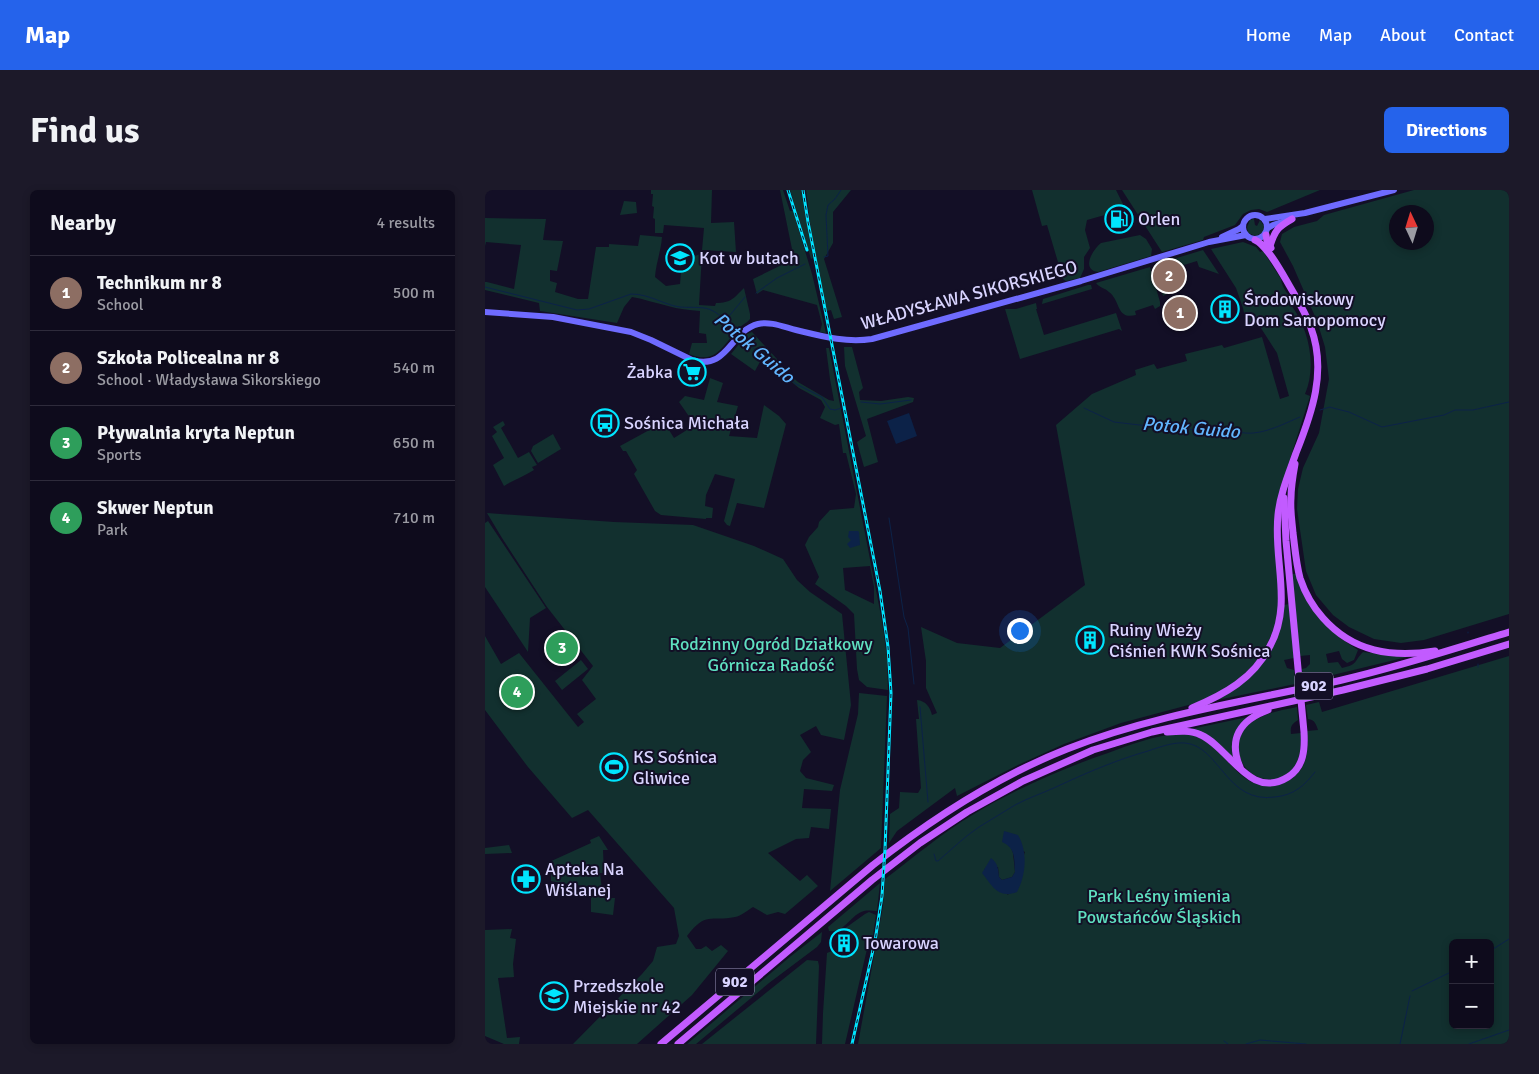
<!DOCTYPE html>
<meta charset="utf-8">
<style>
:root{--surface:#0e0b1c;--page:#1c1929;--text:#f1f3f6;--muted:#9b9ba3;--line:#2e2b3b;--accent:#2563eb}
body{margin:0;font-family:Signika,sans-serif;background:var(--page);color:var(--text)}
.controls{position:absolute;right:15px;bottom:15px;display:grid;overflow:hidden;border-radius:8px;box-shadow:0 2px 8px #0003}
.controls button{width:45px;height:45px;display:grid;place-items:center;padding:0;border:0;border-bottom:1px solid var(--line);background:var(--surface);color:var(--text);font:25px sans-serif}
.compass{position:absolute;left:904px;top:15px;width:45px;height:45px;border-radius:50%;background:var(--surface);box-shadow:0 2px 8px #0003;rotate:356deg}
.you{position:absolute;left:534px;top:440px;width:18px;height:18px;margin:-12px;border:4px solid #fff;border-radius:50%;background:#1a73e8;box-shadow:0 0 0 8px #1a73e833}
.badge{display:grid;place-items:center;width:32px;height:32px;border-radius:50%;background:var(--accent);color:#fff;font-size:16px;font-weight:700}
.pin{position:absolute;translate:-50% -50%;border:2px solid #fff;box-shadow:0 1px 5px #0006}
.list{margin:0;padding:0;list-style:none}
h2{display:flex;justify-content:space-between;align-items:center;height:65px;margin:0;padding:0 20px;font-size:21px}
h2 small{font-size:16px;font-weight:400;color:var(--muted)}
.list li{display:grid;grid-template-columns:32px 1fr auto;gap:15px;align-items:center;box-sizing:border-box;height:75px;padding:0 20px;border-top:1px solid var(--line)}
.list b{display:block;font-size:19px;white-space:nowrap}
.list p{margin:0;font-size:16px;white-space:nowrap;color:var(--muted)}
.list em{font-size:16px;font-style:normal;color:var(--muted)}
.map{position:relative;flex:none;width:1024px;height:854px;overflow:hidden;border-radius:8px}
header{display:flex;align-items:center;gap:30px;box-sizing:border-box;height:70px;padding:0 25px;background:var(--accent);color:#fff}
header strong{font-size:24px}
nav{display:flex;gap:28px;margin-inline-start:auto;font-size:18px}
.intro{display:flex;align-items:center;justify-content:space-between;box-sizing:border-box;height:120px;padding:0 30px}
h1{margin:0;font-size:35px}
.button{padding:12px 22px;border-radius:8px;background:var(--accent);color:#fff;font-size:18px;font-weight:700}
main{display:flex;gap:30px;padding:0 30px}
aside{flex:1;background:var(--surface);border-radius:8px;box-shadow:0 2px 8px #0003}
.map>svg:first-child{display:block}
.green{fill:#12302f;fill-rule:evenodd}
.water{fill:#0c2248}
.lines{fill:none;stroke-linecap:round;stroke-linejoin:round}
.stream{stroke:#0c2248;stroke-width:1}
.secondary{stroke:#6f6bff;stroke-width:6}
.primary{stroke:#c25bff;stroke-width:7}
.rail-casing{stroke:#00e5ff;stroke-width:3}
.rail{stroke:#130f26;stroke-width:1;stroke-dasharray:4;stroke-linecap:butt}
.labels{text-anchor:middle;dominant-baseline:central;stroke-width:4;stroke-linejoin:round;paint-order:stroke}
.shield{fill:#130f26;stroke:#9e99be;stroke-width:1}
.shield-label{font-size:16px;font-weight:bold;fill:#d9d4ff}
.poi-label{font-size:18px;fill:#d9d4ff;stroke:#130f26;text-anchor:start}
.street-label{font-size:18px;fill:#d9d4ff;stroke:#130f26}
.park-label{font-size:18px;fill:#5fe0c0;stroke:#130f26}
.water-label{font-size:19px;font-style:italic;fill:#62b6ff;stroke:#130f26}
</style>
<header>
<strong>Map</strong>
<nav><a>Home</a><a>Map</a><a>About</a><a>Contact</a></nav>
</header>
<div class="intro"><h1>Find us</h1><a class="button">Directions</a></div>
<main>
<aside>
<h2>Nearby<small>4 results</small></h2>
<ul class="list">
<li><span class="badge" style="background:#8d6e63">1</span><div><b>Technikum nr 8</b><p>School</p></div><em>500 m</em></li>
<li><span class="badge" style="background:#8d6e63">2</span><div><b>Szkoła Policealna nr 8</b><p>School · Władysława Sikorskiego</p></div><em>540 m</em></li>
<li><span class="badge" style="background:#2e9e5b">3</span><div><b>Pływalnia kryta Neptun</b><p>Sports</p></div><em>650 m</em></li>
<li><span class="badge" style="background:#2e9e5b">4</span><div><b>Skwer Neptun</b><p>Park</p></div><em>710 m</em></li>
</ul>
</aside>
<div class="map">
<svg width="1024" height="854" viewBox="0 0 1024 854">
<rect width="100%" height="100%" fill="#130f26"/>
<!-- green -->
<g class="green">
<path d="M166 0H227L226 33 249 32 251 62 217 60 219 38 179 35 178 43H170V29L168 28 169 17 167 16 168 4H166Z"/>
<path d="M295 0H298L305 21H308L327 84 341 143 335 142 337 134 332 115 278 100 272 104 268 89 309 69Z"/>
<path d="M305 0H316L328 68 326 69Z"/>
<path d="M321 0H366L348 22V53L339 69 357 127 349 129 346 120 342 121 339 111 326 41Z"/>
<path d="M547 0H631L638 14 634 21 602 30 600 40 605 58 599 67V79L595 88 581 91 578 89 562 35 557 36Z"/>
<path d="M637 0H835L782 22 774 19 766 20 758 24 750 35 719 47 718 50 677 62Z"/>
<path d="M929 0H1024V424L939 450 916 453 889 449 864 437 848 425 831 405 821 381 812 319 813 299 818 278 834 243 844 189 840 157 832 131 808 76 795 52 797 44 809 37 832 31 839 25ZM912 22H942V52H912Z"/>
<path d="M139 11 151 12 152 23 135 25Z"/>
<path d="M0 28 61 29 58 50 78 51 72 81 65 80V91L72 93 70 102 93 109H103L111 57H124V54L153 56 155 45 177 47C176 61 171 73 170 87L181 96 195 94 197 71C205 72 210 64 217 64L214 115 230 116 231 113C246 113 249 108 259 98L265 124V129C261 134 256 135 252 140 237 157 230 175 204 164L207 153H222L221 144 214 143 215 121C204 120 193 119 183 116 170 113 159 109 147 107L139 117 132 133 55 121 54 113 0 100V92H2L29 99 36 55 1 52 0 56Z"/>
<path d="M769 29 770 35 772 36 775 30 779 36 778 42 771 46 763 43 762 37 765 30Z"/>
<path d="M655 45 661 49 667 59 666 66 613 82C596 80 607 60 616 53Z"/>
<path d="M758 52 771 57 775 62 778 61 796 89C797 99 804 105 809 112L806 115C824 139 832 176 820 204L825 206 794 304 795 403 791 435 776 467 749 494 711 513 636 533 579 554 533 575 472 606 470 598 412 641 404 653 405 624 414 618 415 602 433 603 436 598 431 529H434L432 510C441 511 445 517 447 525L452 523 441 498V471L436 437 472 453 515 458 600 395 571 235 607 204 651 185 650 180 669 174 672 179 702 171 700 164 737 155 739 158 777 147 795 209 804 206 792 163 772 132 764 135 761 133 758 118 751 98 726 59Z"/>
<path d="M718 60 734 84 714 77 712 71 676 82 682 104 678 106 669 75Z"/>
<path d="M665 77 675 112V116L670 119 668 115 650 121 651 125C631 130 636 111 624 102 620 98 615 98 611 93Z"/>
<path d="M603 95H606L607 99 557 114 558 109Z"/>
<path d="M551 113 552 119H551L559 145 631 123 637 141 634 139 535 169 520 119H531Z"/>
<path d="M267 142 292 169 291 173 313 192 344 210 349 211 345 189 341 158H344L397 431 402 467 403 500 382 497 374 490 372 479 369 424 361 416 330 394 334 387 320 355 324 347 333 337 334 332 345 320 369 318 371 304 361 263H358L354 234 350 235 335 228 340 217 336 210 314 198 277 168 270 181 246 164 262 144ZM385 376 389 397V414L360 400 358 378Z"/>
<path d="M359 157H367L378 198 374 202 375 210 396 211 423 207 429 208 428 212 382 229 393 272 379 277 372 252 381 246 360 176Z"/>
<path d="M225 188 238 193 232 212 253 216 244 246 272 248 279 215 294 226 301 234 279 318 252 313 245 336 242 335 239 331 250 289 230 284 221 305 220 316 228 318 227 328H221V329L176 325 170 321 149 284 152 280 141 261H138L135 256 179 232 189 248 210 235 194 212 200 206 219 210Z"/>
<path d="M18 231 20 235 16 238 33 268 44 262 52 275 47 277 49 280C40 286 28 290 19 296L8 275 19 268 7 246 12 242 8 237Z"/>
<path d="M68 244 76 259 53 273 46 261 48 256Z"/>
<path d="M2 323 129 332 208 335 269 356 298 369 312 390 325 402 357 424 366 515 359 550 336 545 331 536 315 545 326 562 318 570 315 581 321 588 349 595 347 601 319 599 317 618 346 619 344 639 326 637 324 648 311 649 283 663 315 691 322 685 333 696 300 724 293 722 282 725 268 717C263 720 256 726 250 727 225 732 221 721 202 746L211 759H216L221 756 227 761 236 755 243 761 207 805 152 854H88L157 784 168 771 172 757 191 754 194 746 189 718 103 620 87 628 43 577 0 520V446L16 474 34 463 93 537 99 532 92 524 111 509 97 490 108 476 62 417 17 348Z"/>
<path d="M3 331 61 418 45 428 43 462 0 397V333Z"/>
<path d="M807 384H811L815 394 855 448 873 460 869 470 862 473 857 469 854 461 841 464 843 473 853 472 857 478C874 474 868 472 878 462L922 467 819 492 817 479 821 478 825 474V465L815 466Z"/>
<path d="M804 414 809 468 799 470 802 478 809 480 810 494 732 510 764 489 798 428 799 415Z"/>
<path d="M1024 466V854H373L398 716 400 689C429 667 457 643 489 624 531 599 576 579 623 563 644 555 671 545 693 544 702 544 710 545 718 550 742 563 754 597 785 596 794 596 802 592 809 587 823 575 824 558 822 541L833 540C831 534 830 530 823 529L821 515 834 512 837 522ZM525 655 540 662 523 705 499 679 513 677 514 687 517 690 527 687 530 682 528 663ZM968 753H1005V835H968Z"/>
<path d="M96 470 103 479 77 500 70 491Z"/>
<path d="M374 503 402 506 396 658 345 701 355 600 373 524Z"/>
<path d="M812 517 813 530C807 534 805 536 806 544L816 543C816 552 816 561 813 570 798 604 749 590 754 552 755 541 763 534 772 529 784 522 798 520 812 517Z"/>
<path d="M763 527 747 556 749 570 706 539Z"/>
<path d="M114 646 123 660H118L119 683H115L118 708H130L128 725 106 722V697L76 693 66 691V678H62V673L106 653 105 650Z"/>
<path d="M24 655 27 663 0 664V658Z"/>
<path d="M395 693 392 721C388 721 383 720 379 721 366 724 359 744 344 741L343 737Z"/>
<path d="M384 722 391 725 386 759H382L360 854H337L338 823 342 763 354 758 352 744 380 724Z"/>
<path d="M27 739 25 748 31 749 28 774 29 787 13 788 22 848 35 847 34 854H19L0 846V740Z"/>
<path d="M337 742 336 752 332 757 284 793 211 854H202L306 766Z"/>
<path d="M322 770 333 771 334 776 331 854H217Z"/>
</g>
<!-- water -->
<g class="water">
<path d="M424 223 432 246 411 254 402 231Z"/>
<path d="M364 341H373L374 342 375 355 365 358 362 354 366 350 363 347Z"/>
<path d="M519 641 533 645C543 662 541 685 532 702 513 709 508 697 497 683L506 668C513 673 513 679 514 687L517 690 527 687 530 682C529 669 531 658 517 652Z"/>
</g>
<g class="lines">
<!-- stream -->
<g class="stream">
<path d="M339 67 343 66 341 25 343 15 350 9 356 0"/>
<path d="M0 97 92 120 104 119 146 104C165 104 179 115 195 117 205 118 218 116 226 120 232 122 249 137 254 142"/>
<path d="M271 103 292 88 320 74"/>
<path d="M240 131 260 107"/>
<path d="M258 147 271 161 311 194 337 207 345 219 350 220 357 218"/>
<path d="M376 212 395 214 426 210"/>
<path d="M599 218 629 232 680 238 754 242C774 247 796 235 815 227"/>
<path d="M835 220 845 217 848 218 864 222 897 237 959 225 970 220H988L1024 212"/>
<path d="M404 328 419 427 423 438 429 494"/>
<path d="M983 442V443"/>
<path d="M993 474V477"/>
<path d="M435 517 443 612"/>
<path d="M449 664 451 671H453C466 660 479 647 494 637 506 630 518 622 530 615 543 608 558 603 571 597 601 583 631 570 663 561 675 557 688 552 700 553 735 556 741 614 790 607 809 605 819 596 830 582"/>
<path d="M1005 761 1024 749"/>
<path d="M927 801 968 781"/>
<path d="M739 851 743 854"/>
<path d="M761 854 775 850 821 854"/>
<path d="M915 854 925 806"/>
<path d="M984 854 1024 840"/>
</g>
<!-- secondary -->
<g class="secondary">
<circle cx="770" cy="37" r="12"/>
<path d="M780 29 820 23 909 0"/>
<path d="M783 38 788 35 803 30"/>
<path d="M737 47 754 39 758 36"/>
<path d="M0 122 68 127 146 142 166 150 207 170C243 181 245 141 273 134 285 131 299 137 311 140 336 146 360 153 387 149L596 91 724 52 761 45"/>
</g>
<!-- primary -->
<g class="primary">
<path d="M781 45 782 51 786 58"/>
<path d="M785 56C790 40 793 37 807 29"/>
<path d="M810 274C808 285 806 297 806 308 805 320 807 331 808 343 810 358 811 373 815 388 820 403 828 417 838 428 868 462 907 468 950 461"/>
<path d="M707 518C740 504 768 489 785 456 808 414 788 370 793 325 795 304 804 283 811 263 827 223 842 181 826 138 821 123 812 109 804 95 797 83 782 55 770 50"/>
<path d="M682 542C694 541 706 540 716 545 745 558 765 611 803 587 819 577 820 559 819 542L801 351 799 308"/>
<path d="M755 577C743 549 755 530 783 520"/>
<path d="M176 854 388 675C448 628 511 587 582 559 671 524 764 511 857 490 913 477 969 459 1024 442"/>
<path d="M193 854 387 690 435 653 482 622 538 591 608 560 667 542 858 500 942 479 1024 454"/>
</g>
<!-- rail casing -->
<g class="rail-casing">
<g id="rail">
<path d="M303 0 322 60"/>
<path d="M318 0 323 32 395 401 403 457 406 503 400 659 397 706 390 751 367 854"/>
</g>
</g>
<!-- rail -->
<use href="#rail" class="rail"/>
</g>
<!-- icons -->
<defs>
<g id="fuel-ring" transform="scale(1.4375)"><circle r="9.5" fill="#130f26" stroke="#00e5ff" stroke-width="1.5"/><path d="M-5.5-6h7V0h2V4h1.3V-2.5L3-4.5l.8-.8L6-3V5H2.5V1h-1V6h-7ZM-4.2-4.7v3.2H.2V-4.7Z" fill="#00e5ff"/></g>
<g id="school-ring" transform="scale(1.4375)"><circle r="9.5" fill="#130f26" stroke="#00e5ff" stroke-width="1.5"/><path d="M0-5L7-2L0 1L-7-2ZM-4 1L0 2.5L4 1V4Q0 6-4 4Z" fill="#00e5ff"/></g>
<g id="building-ring" transform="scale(1.4375)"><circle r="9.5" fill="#130f26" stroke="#00e5ff" stroke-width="1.5"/><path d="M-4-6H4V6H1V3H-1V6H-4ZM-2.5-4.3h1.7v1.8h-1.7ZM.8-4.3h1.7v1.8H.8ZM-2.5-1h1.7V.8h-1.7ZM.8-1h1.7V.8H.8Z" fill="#00e5ff"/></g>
<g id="supermarket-ring" transform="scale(1.4375)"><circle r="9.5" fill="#130f26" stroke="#00e5ff" stroke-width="1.5"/><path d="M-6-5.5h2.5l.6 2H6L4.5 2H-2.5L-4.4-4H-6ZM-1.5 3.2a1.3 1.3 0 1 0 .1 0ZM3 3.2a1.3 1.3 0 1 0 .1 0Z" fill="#00e5ff"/></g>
<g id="bus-ring" transform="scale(1.4375)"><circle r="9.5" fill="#130f26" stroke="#00e5ff" stroke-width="1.5"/><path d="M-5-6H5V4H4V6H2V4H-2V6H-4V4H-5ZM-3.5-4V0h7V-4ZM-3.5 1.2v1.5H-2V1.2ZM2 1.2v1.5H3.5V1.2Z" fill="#00e5ff"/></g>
<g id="stadium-ring" transform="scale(1.4375)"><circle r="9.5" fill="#130f26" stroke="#00e5ff" stroke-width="1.5"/><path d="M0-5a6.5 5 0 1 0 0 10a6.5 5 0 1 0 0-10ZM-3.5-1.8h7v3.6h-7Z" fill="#00e5ff"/></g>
<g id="pharmacy-ring" transform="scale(1.4375)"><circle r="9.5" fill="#130f26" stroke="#00e5ff" stroke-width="1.5"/><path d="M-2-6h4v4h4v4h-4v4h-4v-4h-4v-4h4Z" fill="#00e5ff"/></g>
</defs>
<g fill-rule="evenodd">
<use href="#fuel-ring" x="634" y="29"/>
<use href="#school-ring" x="195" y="68"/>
<use href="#building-ring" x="740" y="119"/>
<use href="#supermarket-ring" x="207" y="182"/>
<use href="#bus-ring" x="120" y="233"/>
<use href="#building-ring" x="605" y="450"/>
<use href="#stadium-ring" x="129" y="577"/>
<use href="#pharmacy-ring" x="41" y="689"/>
<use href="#building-ring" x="359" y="753"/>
<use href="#school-ring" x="69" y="806"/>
</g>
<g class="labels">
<!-- shield labels -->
<g class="shield">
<rect x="810" y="482.5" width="38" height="27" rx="4"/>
<rect x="231" y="778.5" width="38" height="27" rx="4"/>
</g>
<g class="shield-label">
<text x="829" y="496">902</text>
<text x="250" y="792">902</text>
</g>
<!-- poi labels -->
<g class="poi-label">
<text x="653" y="29">Orlen</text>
<text x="214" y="68">Kot w butach</text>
<text x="759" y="109">Środowiskowy<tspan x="759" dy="21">Dom Samopomocy</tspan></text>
<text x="188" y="182" text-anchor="end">Żabka</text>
<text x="139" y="233">Sośnica Michała</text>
<text x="624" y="440">Ruiny Wieży<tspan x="624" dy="21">Ciśnień KWK Sośnica</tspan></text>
<text x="148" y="567">KS Sośnica<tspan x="148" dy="21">Gliwice</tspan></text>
<text x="60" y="679">Apteka Na<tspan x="60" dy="21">Wiślanej</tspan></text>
<text x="378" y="753">Towarowa</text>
<text x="88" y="796">Przedszkole<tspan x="88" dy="21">Miejskie nr 42</tspan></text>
</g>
<!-- street labels -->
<g class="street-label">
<text transform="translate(484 105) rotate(-15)">WŁADYSŁAWA SIKORSKIEGO</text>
</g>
<!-- park labels -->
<g class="park-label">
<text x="286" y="454">Rodzinny Ogród Działkowy<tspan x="286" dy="21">Górnicza Radość</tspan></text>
<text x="674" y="706">Park Leśny imienia<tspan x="674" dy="21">Powstańców Śląskich</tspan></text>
</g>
<!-- water labels -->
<g class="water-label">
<text transform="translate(269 158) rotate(40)">Potok Guido</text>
<text transform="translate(706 238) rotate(5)">Potok Guido</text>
</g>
</g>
</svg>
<div class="controls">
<button>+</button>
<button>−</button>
</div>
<svg class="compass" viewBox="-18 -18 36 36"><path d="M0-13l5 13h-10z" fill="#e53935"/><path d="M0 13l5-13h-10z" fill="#9b9ba3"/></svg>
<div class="you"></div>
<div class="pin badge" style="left:695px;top:123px;background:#8d6e63">1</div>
<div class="pin badge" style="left:684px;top:86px;background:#8d6e63">2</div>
<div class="pin badge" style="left:77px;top:458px;background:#2e9e5b">3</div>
<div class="pin badge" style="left:32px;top:502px;background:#2e9e5b">4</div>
</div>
</main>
